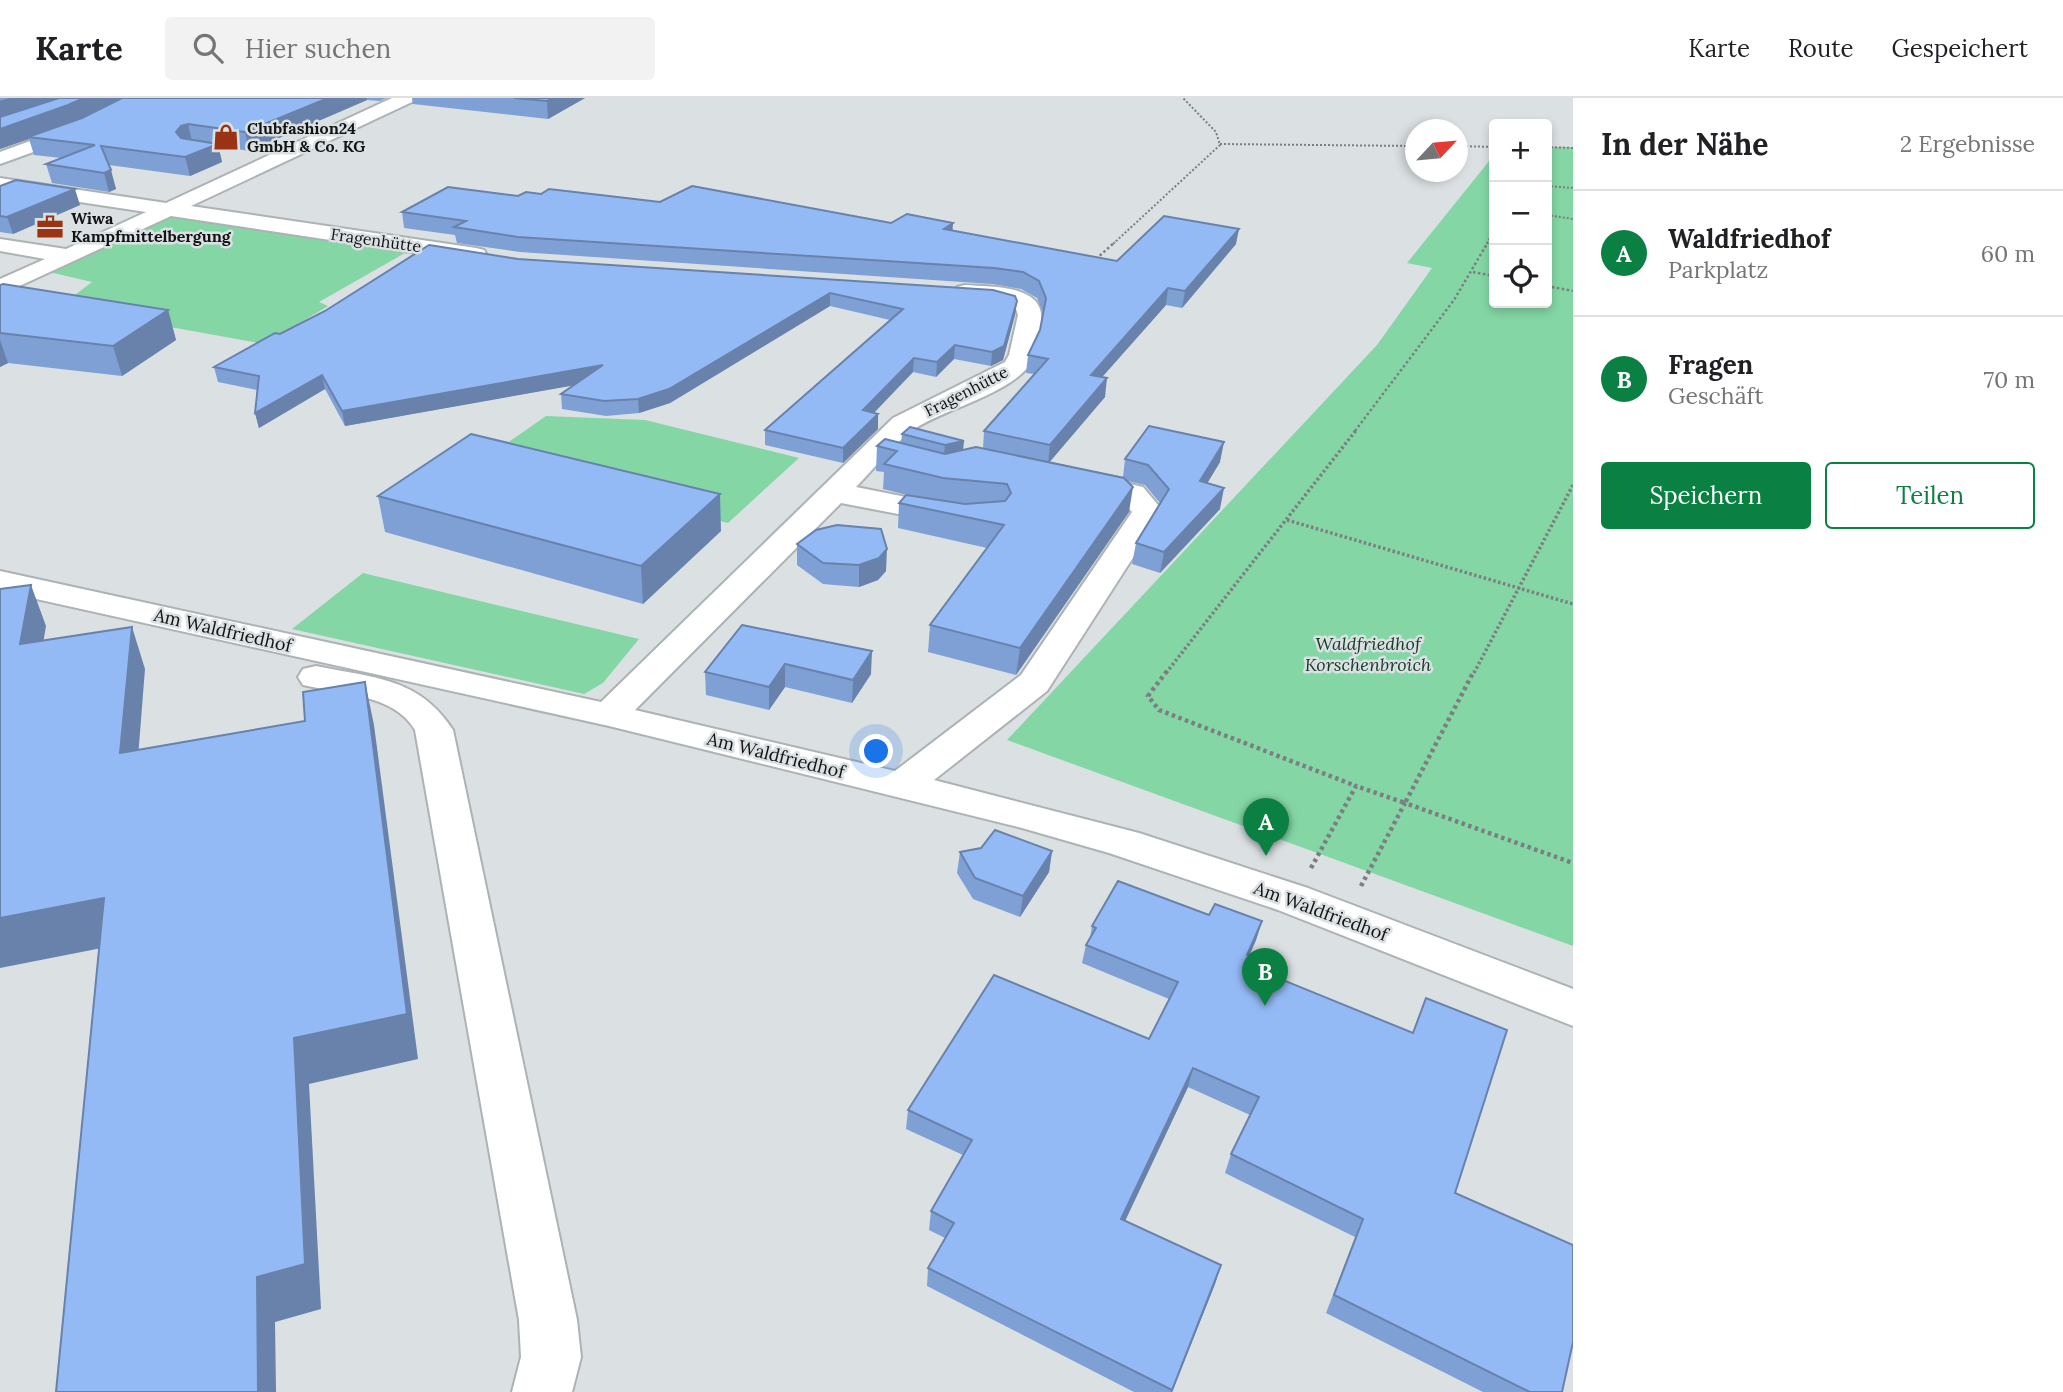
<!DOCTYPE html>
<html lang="de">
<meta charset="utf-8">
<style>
:root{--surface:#fff;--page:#f2f2f2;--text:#202124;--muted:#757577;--line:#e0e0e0;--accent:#0b8043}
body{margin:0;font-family:Lora,serif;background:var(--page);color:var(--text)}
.controls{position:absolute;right:21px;top:21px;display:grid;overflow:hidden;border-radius:7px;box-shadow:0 4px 10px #0003}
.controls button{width:63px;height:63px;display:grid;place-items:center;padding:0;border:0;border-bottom:2px solid var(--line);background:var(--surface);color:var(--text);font:35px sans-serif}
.compass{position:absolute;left:1405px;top:21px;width:63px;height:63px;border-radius:50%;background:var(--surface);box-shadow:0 4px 10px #0003;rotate:64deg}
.you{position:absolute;left:877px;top:654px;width:24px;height:24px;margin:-18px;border:5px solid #fff;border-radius:50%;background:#1a73e8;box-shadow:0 0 0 10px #1a73e833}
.badge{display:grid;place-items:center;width:46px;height:46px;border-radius:50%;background:var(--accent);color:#fff;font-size:23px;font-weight:700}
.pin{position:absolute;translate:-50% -58px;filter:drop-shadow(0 2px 4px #0008)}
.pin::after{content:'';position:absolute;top:37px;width:24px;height:21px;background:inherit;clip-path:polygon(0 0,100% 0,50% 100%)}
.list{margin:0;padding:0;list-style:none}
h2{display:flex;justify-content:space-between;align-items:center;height:91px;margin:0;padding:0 28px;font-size:30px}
h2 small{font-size:23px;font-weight:400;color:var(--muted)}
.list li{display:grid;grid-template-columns:46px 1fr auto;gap:21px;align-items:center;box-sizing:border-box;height:126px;padding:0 28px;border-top:2px solid var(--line)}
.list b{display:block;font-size:26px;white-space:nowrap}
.list p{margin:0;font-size:23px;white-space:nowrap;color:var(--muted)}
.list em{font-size:23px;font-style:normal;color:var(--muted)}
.actions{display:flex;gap:14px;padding:21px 28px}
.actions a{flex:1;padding:16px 0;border:2px solid var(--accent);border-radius:7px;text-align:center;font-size:24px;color:var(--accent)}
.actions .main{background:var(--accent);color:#fff}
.icon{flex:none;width:38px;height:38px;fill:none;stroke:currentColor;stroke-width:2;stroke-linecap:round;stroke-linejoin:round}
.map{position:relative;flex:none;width:1573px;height:1294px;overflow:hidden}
header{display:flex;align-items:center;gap:42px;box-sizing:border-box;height:98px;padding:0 35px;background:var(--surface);border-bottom:2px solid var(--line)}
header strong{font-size:33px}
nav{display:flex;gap:38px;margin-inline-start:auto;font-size:24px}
.search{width:490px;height:63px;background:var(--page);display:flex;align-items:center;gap:18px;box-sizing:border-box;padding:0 24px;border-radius:7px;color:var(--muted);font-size:26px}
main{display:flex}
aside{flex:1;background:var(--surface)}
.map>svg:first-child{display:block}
.green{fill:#84d7a5}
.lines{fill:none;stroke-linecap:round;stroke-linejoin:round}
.minor-casing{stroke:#adb2b4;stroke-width:4}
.path-far3{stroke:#7c7f81;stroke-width:2;stroke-dasharray:2 2;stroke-linecap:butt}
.path-far2{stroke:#7c7f81;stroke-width:2.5;stroke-dasharray:2.5 2.5;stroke-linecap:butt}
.path-far1{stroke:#7c7f81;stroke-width:3.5;stroke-dasharray:2.5 2.5;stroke-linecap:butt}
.path{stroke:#7c7f81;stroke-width:4.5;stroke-dasharray:3.5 3.5;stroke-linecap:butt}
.minor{fill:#fff;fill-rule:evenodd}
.wall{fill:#7fa0d4}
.shaded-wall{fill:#6882ac}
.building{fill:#94baf6;stroke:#6882ac;stroke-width:2}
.labels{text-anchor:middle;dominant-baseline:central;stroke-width:5;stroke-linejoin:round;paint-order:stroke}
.far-poi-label{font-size:16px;font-weight:bold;fill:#111314;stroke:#dbe0e3;text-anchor:start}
.far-street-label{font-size:16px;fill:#111314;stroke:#dbe0e3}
.street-label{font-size:18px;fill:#111314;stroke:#dbe0e3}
.park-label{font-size:18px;font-style:italic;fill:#143b26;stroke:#dbe0e3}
</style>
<header>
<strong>Karte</strong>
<div class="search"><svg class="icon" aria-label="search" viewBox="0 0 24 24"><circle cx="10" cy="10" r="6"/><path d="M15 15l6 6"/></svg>Hier suchen</div>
<nav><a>Karte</a><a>Route</a><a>Gespeichert</a></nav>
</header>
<main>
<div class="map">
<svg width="1573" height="1294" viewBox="0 0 1573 1294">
<rect width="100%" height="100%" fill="#dbe0e3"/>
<!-- green -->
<g class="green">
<path d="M1547 49H1573V848L1007 642 1377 247 1432 170 1407 165 1494 57V205H1547Z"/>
<path d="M181 116 412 151 319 204 328 208 265 246 59 209 92 184 45 173 158 120Z"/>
<path d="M546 318 645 322 799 360 728 425 480 364Z"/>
<path d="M363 475 639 541 603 585 584 596 292 531Z"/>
</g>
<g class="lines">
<!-- minor casing -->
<g class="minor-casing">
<g id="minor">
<path d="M133 0H154L86 35 0 66V54L74 27Z"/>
<path d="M392 0H414L412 4 191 108 476 150 484 152 487 157 484 162 476 164 171 118 0 197V181L45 161 0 153V141L66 151 146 114 0 92V80L166 105Z"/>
<path d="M965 187C990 189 1047 186 1041 225 1039 235 1038 247 1035 257 1022 294 944 310 913 332 892 347 874 371 856 389L961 410 965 417 961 424 950 426 841 405 635 612 895 673 1021 577 1132 414 1122 402 1072 390 1067 384 1072 378 1082 375 1143 389 1163 413 1047 593 934 682 1139 735 1308 790 1573 891V928L1278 812 1109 755 1022 730 609 628 0 493V473L601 604 893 320 1005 264 1009 257 1018 217 1016 211 1004 204 957 199 953 194 957 189Z"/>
<path d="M316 568C373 580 419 579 453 632L577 1222 581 1259 572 1294H512L521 1259 519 1222 415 632C394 596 340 596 303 587L298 579 303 571Z"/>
</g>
</g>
<!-- path-far3 -->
<g class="path-far3">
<path d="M1220 46 1416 48"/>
<path d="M1458 48 1494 49"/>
<path d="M1547 49 1573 50"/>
<path d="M1547 88 1573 90"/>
<path d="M1547 117 1573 121"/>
<path d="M1113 146 1220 47 1216 34 1183 0"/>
<path d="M1487 146 1494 130"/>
</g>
<!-- path-far2 -->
<g class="path-far2">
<path d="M1096 161 1115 144"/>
<path d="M1473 174 1494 178"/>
<path d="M1547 188 1573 193"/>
<path d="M1355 333 1454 202 1488 144"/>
</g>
<!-- path-far1 -->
<g class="path-far1">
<path d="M1287 422 1573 506"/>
<path d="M1166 575 1357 331"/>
<path d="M1474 575 1573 387"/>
</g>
<!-- path -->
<g class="path">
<path d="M1167 573 1148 598 1159 612 1356 688"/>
<path d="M1311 770 1356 688 1405 705 1474 573"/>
<path d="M1361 788 1405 705 1573 765"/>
</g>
<!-- minor -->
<use href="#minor" class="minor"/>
</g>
<!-- wall -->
<g class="wall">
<path d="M0 0H386L380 3 367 2 249 53 218 48 222 64 190 78 109 67 116 91 109 94 52 85 46 66 61 60 34 57 29 41 0 51Z"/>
<path d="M412 0H585L548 21 413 6Z"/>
<path d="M0 88 80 107 13 136 0 134Z"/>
<path d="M541 96 660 104 891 125 953 133 1117 163 1236 146 1182 210 1166 207 1102 279 1105 299 1049 364 1123 379 1125 361 1220 364 1207 385 1220 411 1160 475 1132 466 1136 445 1160 405 1145 387 1127 383 1129 414 1016 577 928 554 930 527 987 450 898 430 899 405 915 399 883 391 884 374 876 373 877 348 901 345 902 336 963 352 983 351 984 333 1034 276 1026 275 1028 257 1040 232 1043 215 1037 200 1021 191 992 186 520 154 457 145 455 137 404 130 402 114Z"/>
<path d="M518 161 1017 203 1015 217 1003 262 991 268 954 261 936 279 913 274 874 315 878 331 843 365 765 347V332L890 222 830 208 670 305 639 315 606 318 562 311 561 296 573 287 345 328 325 291 259 330 255 315 257 292 218 284 214 269 280 236Z"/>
<path d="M0 187 168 212 176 242 122 278 8 265 0 269Z"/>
<path d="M378 398 721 433 643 506 385 434Z"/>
<path d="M797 446 886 473 878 482 859 489 823 486 797 467Z"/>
<path d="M742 527 871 576 852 605 785 589 769 612 706 597 705 574Z"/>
<path d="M1052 753 1049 774 1020 819 973 801 957 775 960 754Z"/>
<path d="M1209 817 1262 823 1256 842 1249 858 1248 868 1455 1095 1562 1294H1483L1326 1215 1355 1139 1225 1075 1231 1056 1250 1017 1188 989 1125 1123 1221 1167 1215 1186 1172 1294H1134L927 1188 928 1170 945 1140 929 1132 931 1113 963 1057 906 1031 908 1012 1149 941 1169 901 1082 865 1086 847 1090 840 1092 828Z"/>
</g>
<!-- shaded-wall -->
<g class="shaded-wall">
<path d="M9 0H64L0 22V3Z"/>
<path d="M84 0H127L73 25 28 39 29 41 0 51V31Z"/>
<path d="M328 0H367V2L249 53 245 34Z"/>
<path d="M553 0H585L548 21 547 3Z"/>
<path d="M188 26 192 43 180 52 176 34 181 28Z"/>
<path d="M218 46 222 64 190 78 185 59Z"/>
<path d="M111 72 116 91 109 94 104 75Z"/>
<path d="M75 91 80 107 13 136 7 119Z"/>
<path d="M953 125 952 141 944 131Z"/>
<path d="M1239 131 1236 146 1182 210 1185 193Z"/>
<path d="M1168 190 1166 207 1088 295 1091 277Z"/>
<path d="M830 195V208L670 305 639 315 638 301Z"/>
<path d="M1017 203 1015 217 1003 262 991 268 992 254Z"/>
<path d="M168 212 176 242 122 278 113 248Z"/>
<path d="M0 242 8 265 0 269Z"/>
<path d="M955 247 954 261 936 279 937 264Z"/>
<path d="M914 260 913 274 862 327 863 312Z"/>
<path d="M603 267 604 282 345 328 342 313Z"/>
<path d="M322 277 325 291 259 330 255 315Z"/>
<path d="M1107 280 1105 299 1048 366 1050 347Z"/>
<path d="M878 316V331L843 365V350Z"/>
<path d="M964 343 963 353 944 357 945 347Z"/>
<path d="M1224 344 1220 364 1196 404 1200 383Z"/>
<path d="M1133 389 1129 414 1016 577 1020 550Z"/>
<path d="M1224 390 1220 411 1160 475 1164 454Z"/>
<path d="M720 396 721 433 643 506 641 468Z"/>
<path d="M887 451 886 473 878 482 859 489V467Z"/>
<path d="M31 487 46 528 36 588 20 546Z"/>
<path d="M132 529 145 571 135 698 120 655Z"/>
<path d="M872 553 871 576 852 605 853 582Z"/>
<path d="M785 566V589L769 612V589Z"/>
<path d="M365 584 374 627 418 961 309 986 321 1211 275 1224 276 1294H258L257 1179 294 940Z"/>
<path d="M1052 753 1049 774 1020 819 1023 798Z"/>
<path d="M104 800 122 846 0 870V820Z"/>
<path d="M1262 823 1256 842 1242 875 1247 857Z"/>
<path d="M1193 970 1188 989 1117 1140 1121 1121Z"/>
<path d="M1221 1167 1215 1186 1172 1294H1171Z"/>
</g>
<!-- building -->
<g class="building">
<path d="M59 0H84L68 7 0 31V19Z"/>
<path d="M122 0H328L245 34 188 26 181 28 176 34 181 40 218 46 185 59 101 48 111 72 104 75 46 66 95 47 28 39 82 20Z"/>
<path d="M514 0H553L547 3Z"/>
<path d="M16 82 75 91 7 119 0 118V88Z"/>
<path d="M692 88 891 125 907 116 953 125 944 131 1117 163 1164 118 1239 131 1185 193 1168 190 1091 277 1107 280 1050 347 984 333 1048 261 1028 257 1040 232 1046 200 1039 183 1023 174 994 170 518 139 454 129 466 123 402 114 448 89 518 98 526 94 541 96 549 91 660 104Z"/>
<path d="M429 147 518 161 993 192 1015 198 1017 203 1004 248 992 254 955 247 937 264 914 260 863 312 878 316 843 350 765 332 903 211 830 195 669 291 638 301 604 303 561 296 603 267 342 313 322 277 255 315 259 278 214 269 275 235 280 236 325 213Z"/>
<path d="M3 186 168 212 113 248 0 235V187Z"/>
<path d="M1149 328 1224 344 1200 383 1224 390 1164 454 1136 445 1169 391 1148 367 1125 361Z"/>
<path d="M910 329 964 343 945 347 902 336Z"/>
<path d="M471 336 720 396 641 468 378 398Z"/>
<path d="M885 341 945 356 976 349 1124 380 1133 389 1020 550 930 527 1004 427 899 405 906 397 965 406 1005 403 1011 395 1007 386 943 380 884 366 897 353 877 348Z"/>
<path d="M837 427 881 431 887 451 879 460 859 467 823 465 797 446 816 432Z"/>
<path d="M31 487 20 546 132 529 120 655 305 623 303 594 365 584 407 916 294 940 305 1166 257 1179 258 1294H56L104 800 0 820V491Z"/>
<path d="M742 527 872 553 853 582 785 566 769 589 705 574Z"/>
<path d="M995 732 1052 753 1023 798 975 780 960 754 981 750Z"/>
<path d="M1118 783 1209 817 1215 806 1262 823 1247 857 1250 858 1246 867 1413 935 1426 900 1507 932 1455 1095 1573 1147V1244L1562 1294H1530L1334 1197 1363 1121 1231 1056 1259 999 1193 970 1121 1121 1221 1167 1172 1292 928 1170 954 1125 931 1113 972 1042 908 1012 994 877 1149 941 1178 884 1086 847 1096 830 1092 828Z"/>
</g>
<!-- icons -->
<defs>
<g id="shop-bare" transform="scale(2.1)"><path d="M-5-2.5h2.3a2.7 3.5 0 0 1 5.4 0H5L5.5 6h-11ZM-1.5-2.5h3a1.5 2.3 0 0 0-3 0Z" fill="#9a3313" stroke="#dbe0e3" stroke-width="2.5" paint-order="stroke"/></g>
<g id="office-bare" transform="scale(2.1)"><path d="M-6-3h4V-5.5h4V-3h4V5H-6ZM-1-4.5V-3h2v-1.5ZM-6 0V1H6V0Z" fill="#9a3313" stroke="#dbe0e3" stroke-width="2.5" paint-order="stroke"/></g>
</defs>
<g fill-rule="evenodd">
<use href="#shop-bare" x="226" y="39"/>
<use href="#office-bare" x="50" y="129"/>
</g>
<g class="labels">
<!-- far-poi labels -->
<g class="far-poi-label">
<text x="247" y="30">Clubfashion24<tspan x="247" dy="18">GmbH &amp; Co. KG</tspan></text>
<text x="71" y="120">Wiwa<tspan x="71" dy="18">Kampfmittelbergung</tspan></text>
</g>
<!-- far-street labels -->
<g class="far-street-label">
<text transform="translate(376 142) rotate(8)">Fragenhütte</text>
<text transform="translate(966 293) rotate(-27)">Fragenhütte</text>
</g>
<!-- street labels -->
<g class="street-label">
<text transform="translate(223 532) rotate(13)">Am Waldfriedhof</text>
<text transform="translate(776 657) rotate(14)">Am Waldfriedhof</text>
<text transform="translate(1321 813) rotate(20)">Am Waldfriedhof</text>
</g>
<!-- park labels -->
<g class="park-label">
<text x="1368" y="545">Waldfriedhof<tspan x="1368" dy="21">Korschenbroich</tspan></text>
</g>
</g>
</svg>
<div class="controls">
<button>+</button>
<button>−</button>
<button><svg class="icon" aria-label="locate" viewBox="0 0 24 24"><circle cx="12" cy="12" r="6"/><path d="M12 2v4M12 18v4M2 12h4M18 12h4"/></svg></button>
</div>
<svg class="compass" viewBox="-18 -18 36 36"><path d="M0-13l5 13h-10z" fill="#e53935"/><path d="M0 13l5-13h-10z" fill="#757577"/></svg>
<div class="you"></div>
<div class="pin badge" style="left:1266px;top:758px">A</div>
<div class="pin badge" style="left:1265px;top:908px">B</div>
</div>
<aside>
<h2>In der Nähe<small>2 Ergebnisse</small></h2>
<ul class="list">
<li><span class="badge">A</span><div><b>Waldfriedhof</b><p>Parkplatz</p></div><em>60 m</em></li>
<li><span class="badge">B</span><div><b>Fragen</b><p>Geschäft</p></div><em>70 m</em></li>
</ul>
<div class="actions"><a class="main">Speichern</a><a>Teilen</a></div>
</aside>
</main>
